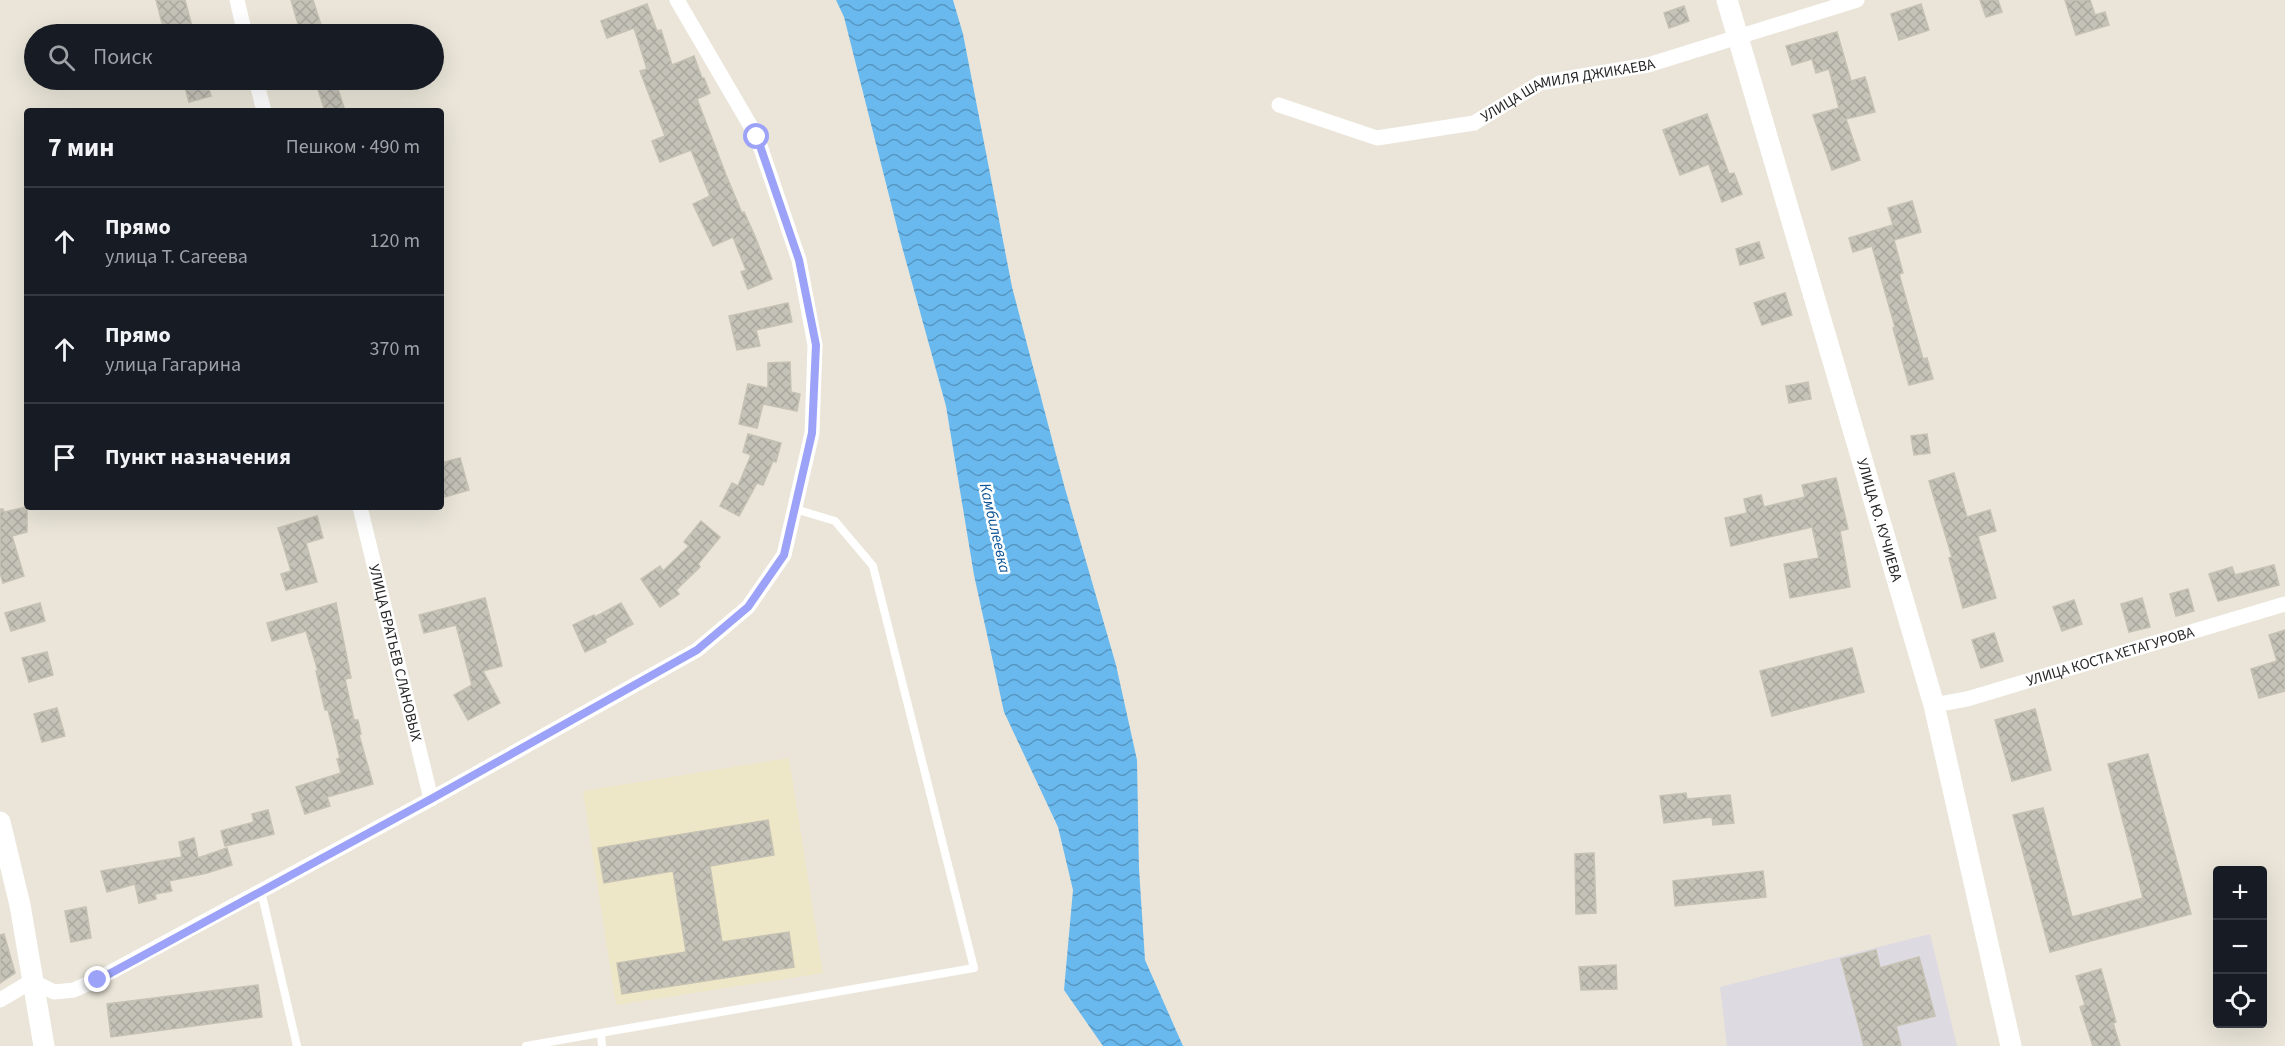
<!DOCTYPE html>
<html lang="ru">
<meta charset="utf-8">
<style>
:root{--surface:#171b24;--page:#20242c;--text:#f1f3f6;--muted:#9ea1a6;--line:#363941}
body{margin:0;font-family:"Source Sans 3",sans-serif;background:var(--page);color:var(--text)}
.controls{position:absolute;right:18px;bottom:18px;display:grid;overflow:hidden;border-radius:6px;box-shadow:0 6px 24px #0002}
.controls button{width:54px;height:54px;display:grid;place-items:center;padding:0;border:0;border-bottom:2px solid var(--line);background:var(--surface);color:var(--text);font:30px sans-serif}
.stop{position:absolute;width:18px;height:18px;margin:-14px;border:4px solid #9ca2f8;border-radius:50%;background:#fff}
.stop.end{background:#9ca2f8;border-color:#fff;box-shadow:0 2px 6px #0008}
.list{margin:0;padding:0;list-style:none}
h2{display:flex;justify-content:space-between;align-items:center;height:78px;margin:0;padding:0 24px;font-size:26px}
h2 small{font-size:20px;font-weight:400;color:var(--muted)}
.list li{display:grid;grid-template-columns:39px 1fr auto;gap:18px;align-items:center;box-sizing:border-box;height:108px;padding:0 24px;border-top:2px solid var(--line)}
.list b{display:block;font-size:22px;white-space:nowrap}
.list p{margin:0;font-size:20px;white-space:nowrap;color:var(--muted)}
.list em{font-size:20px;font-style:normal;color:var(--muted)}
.icon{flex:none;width:33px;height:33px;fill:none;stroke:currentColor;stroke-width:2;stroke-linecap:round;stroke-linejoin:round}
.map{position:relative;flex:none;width:2285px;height:1046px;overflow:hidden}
.search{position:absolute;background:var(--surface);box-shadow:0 6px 24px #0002;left:24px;top:24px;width:420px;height:66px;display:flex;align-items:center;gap:15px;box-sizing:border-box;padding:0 21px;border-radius:33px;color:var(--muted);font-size:22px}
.panel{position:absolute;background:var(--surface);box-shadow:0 6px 24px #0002;left:24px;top:108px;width:420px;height:402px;border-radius:6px}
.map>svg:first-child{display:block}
.industrial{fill:#dddae2}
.education{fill:#ede6c7}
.water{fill:url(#water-waves)}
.building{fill:url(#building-cross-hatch);stroke:#c5c1b3;stroke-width:1.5}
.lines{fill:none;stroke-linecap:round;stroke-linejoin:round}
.lane{stroke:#fff;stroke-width:8}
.street{stroke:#fff;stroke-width:15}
.secondary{stroke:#fff;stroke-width:21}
.route{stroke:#9ca2f8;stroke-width:8}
.labels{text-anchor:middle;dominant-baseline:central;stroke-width:5;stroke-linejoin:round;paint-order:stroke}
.street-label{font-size:15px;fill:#272727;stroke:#fff}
.water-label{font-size:16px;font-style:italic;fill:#0c5497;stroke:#fff}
</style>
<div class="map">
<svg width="2285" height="1046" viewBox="0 0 2285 1046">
<defs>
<pattern id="water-waves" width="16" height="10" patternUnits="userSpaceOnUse" patternTransform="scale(1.5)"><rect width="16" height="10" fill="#69b9ef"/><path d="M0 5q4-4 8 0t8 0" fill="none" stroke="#5696c2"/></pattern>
<pattern id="building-cross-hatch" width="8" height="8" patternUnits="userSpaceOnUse" patternTransform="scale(1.5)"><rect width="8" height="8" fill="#c5c2b8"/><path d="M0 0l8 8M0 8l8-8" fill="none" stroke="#a9a79e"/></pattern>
</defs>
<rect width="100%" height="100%" fill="#eae5d8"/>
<!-- industrial -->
<path class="industrial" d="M1930 934 1957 1046H1727L1720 987Z"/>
<!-- education -->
<path class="education" d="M789 758 823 973 616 1005 583 791Z"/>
<!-- water -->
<path class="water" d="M836 0H953L963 34 1012 287 1064 485 1116 665 1137 760 1139 869 1145 960 1183 1046H1103L1064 990 1073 890 1058 827 1004 712 974 575 946 406 901 243 844 17Z"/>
<!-- building -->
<g class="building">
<path d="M156 0H185L194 34H165Z"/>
<path d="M291 0H313L324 34H301Z"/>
<path d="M1980 0H1998L2002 12 1986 17Z"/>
<path d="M2065 0H2090L2095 15 2105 12 2109 25 2076 35Z"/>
<path d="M647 4 657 31 661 30 672 65 694 56 702 78H704L710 93 697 99 726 175 742 213 744 212 754 234 772 279 748 289 741 272 746 270 733 237 713 246 693 204 710 196 691 150 660 162 652 141 665 136 640 71 647 69 634 28 607 38 601 21Z"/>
<path d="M1921 4 1929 30 1899 40 1891 14Z"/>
<path d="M1684 6 1689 21 1669 28 1664 13Z"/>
<path d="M1837 32 1851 81 1865 77 1875 112 1846 119 1860 160 1832 170 1813 115 1839 108 1829 69 1816 73 1812 59 1792 65 1786 46Z"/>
<path d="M197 80H206L211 96 189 102 184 83Z"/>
<path d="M315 80H335L345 111H325Z"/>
<path d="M1707 114 1729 174 1734 173 1742 194 1722 202 1709 164 1680 175 1663 130Z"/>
<path d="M1912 201 1921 232 1894 240 1903 273 1899 274 1923 359 1927 358 1933 379 1909 385 1893 328 1895 327 1872 246 1853 252 1849 238 1893 225 1888 208Z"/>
<path d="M1759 242 1764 258 1740 265 1736 249Z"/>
<path d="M1785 293 1792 315 1762 325 1754 303Z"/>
<path d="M788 303 792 322 756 330 760 346 737 350 729 316Z"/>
<path d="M790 362 791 392 800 394 797 411 763 404 757 428 739 424 748 384 768 388V363Z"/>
<path d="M1808 382 1811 399 1789 403 1786 386Z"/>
<path d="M748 434 781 443 776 462 773 461 763 485 757 483 739 516 720 506 732 483 738 486 751 455 743 452Z"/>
<path d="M1927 434 1930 453 1914 455 1911 436Z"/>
<path d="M460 458 469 490 441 498V463Z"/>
<path d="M1954 473 1967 517 1990 510 1996 531 1978 536 1996 598 1963 608 1949 558 1952 557 1929 481Z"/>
<path d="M1836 478 1848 529 1840 531 1850 587 1790 598 1784 564 1819 558 1812 527 1731 546 1725 518 1747 513 1744 499 1761 495 1764 507 1805 497 1802 485Z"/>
<path d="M27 507V532L12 536 24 576 3 583 0 573V509H3L4 512Z"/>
<path d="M317 516 323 538 306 543 317 582 286 590 281 574 291 571 278 528Z"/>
<path d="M701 521 720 537 698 564 700 567 676 590 679 594 660 607 641 579 660 566 663 571 689 546 684 542Z"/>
<path d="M2274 565 2279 585 2218 601 2209 574 2232 567 2235 575Z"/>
<path d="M2188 589 2194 611 2176 616 2170 594Z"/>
<path d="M485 598 502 666 483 671 500 703 468 720 454 695 472 685 456 625 424 633 419 615Z"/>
<path d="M2142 598 2150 627 2129 632 2121 604Z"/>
<path d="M2074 600 2082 624 2062 631 2053 607Z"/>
<path d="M40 603 45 621 11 631 5 613Z"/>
<path d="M336 603 351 678 345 679 354 720H358L361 734 359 735 373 784 327 797 330 806 305 814 296 787 341 773 337 759 340 758 328 710H325L316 671H318L306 631 272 641 267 623Z"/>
<path d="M621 603 633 624 605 639 606 642 585 652 573 625 594 615 595 617Z"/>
<path d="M2285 630V691L2259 698 2251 669 2277 661 2269 635Z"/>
<path d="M1994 633 2003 661 1981 668 1972 640Z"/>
<path d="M1852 648 1864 692 1772 716 1760 671Z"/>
<path d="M47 652 53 675 29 682 22 658Z"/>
<path d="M57 708 65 736 42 742 34 714Z"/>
<path d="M2035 709 2051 770 2012 781 1995 720Z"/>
<path d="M2148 754 2191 914 2050 952 2013 815 2043 808 2072 917 2143 898 2108 764Z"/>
<path d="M1686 793 1687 799 1730 795 1734 823 1713 825 1712 817 1664 823 1660 796Z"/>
<path d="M268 810 274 834 225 846 221 831 254 822 252 814Z"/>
<path d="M768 820 774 855 710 866 722 942 789 932 794 967 622 994 617 963 686 952 673 871 604 883 598 848Z"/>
<path d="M194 838 198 858 227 848 232 865 207 873 169 881 172 891 155 894 156 899 139 903 135 884 107 892 101 871 182 857 179 842Z"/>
<path d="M1594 853 1596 913 1576 914 1575 854Z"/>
<path d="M1763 871 1766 897 1675 906 1673 881Z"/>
<path d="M86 907 91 938 71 942 65 911Z"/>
<path d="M4 934 15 973 0 983V935Z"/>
<path d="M1876 950 1880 968 1919 957 1935 1016 1896 1026 1901 1046H1864L1841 959Z"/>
<path d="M1616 965 1617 989 1581 990 1579 967Z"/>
<path d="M2101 969 2116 1022 2113 1023 2120 1046H2093L2080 1007 2085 1005 2076 976Z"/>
<path d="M258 985 262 1017 111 1037 107 1004Z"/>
</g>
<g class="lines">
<!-- lane -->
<g class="lane">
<path d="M261 891 297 1046"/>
<path d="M601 1033 602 1046"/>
<path d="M526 1046 974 968 873 566 835 521 795 509"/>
</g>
<!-- street -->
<g class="street">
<path d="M237 0 245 34"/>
<path d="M256 80 264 111"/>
<path id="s1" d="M1279 105 1377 138 1474 123 1540 83 1648 65 1857 0"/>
<path id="s2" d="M360 507 431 799"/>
<path id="s3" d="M1934 705 1967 699 2285 604"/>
<path d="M0 1000 32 981 54 992 74 990 98 979 431 799 697 650 748 607 784 555 812 433 815 345 799 260 757 137 677 0"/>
</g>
<!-- secondary -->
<g class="secondary">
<path id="s4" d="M1727 0 1934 705 2011 1046"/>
<path d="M0 822 20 905 44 1046"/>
</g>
</g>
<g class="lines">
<!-- route -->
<path class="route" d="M98 980 431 799 697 650 748 607 784 555 812 433 816 345 799 260 757 137"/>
</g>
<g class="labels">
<!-- street labels -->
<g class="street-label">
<text stroke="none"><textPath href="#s1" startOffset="303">УЛИЦА ШАМИЛЯ ДЖИКАЕВА</textPath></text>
<text stroke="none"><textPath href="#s4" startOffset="542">УЛИЦА Ю. КУЧИЕВА</textPath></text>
<text stroke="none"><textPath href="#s2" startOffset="150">УЛИЦА БРАТЬЕВ СЛАНОВЫХ</textPath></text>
<text stroke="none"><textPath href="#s3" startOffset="183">УЛИЦА КОСТА ХЕТАГУРОВА</textPath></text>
</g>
<!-- water labels -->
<g class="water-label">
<text transform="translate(995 528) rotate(77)">Камбилеевка</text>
</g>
</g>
</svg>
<div class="controls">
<button>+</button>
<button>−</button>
<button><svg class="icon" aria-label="locate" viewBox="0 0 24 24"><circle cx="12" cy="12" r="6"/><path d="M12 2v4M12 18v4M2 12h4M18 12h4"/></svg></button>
</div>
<div class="stop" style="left:757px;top:137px"></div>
<div class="stop end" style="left:98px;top:980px"></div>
<div class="search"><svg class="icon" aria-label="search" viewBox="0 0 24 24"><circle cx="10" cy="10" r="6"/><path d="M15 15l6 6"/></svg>Поиск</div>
<section class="panel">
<h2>7 мин<small>Пешком · 490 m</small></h2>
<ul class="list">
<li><svg class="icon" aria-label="ahead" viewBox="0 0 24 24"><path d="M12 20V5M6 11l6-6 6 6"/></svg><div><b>Прямо</b><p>улица Т. Сагеева</p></div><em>120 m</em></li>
<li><svg class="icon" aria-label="ahead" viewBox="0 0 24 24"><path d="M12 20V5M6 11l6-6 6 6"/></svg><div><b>Прямо</b><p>улица Гагарина</p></div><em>370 m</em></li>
<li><svg class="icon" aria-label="arrive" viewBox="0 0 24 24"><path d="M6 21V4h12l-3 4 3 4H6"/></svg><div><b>Пункт назначения</b></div></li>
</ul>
</section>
</div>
